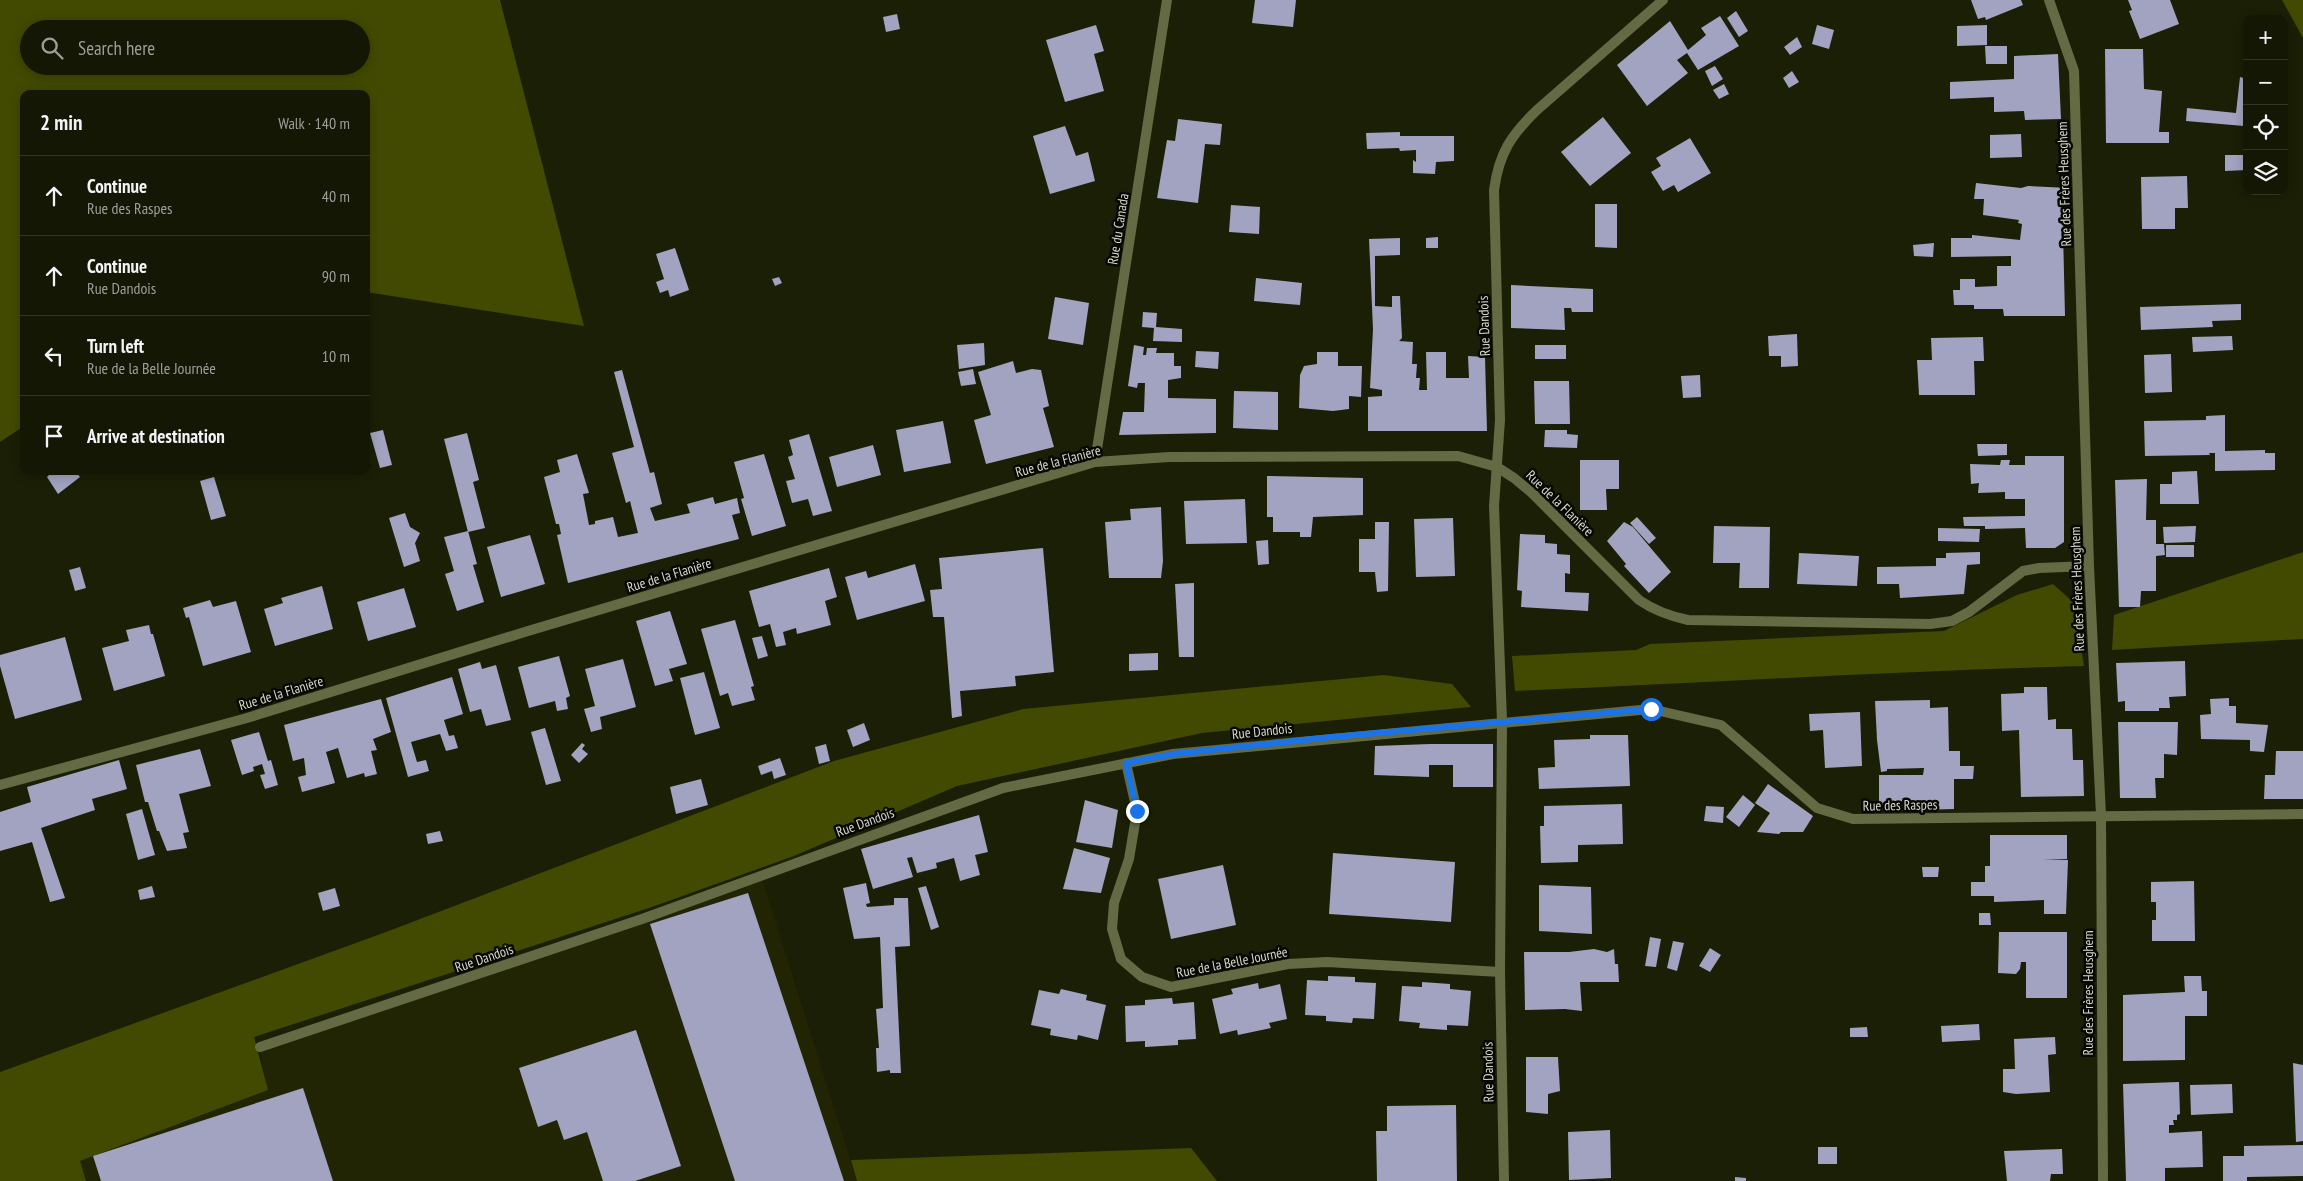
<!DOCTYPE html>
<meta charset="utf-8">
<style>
:root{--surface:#141704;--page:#1d200e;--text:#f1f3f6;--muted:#9d9f9a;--line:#333626}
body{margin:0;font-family:"PT Sans Narrow",sans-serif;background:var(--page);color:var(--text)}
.controls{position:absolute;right:15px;top:15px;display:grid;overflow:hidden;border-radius:10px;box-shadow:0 2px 12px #0003}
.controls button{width:45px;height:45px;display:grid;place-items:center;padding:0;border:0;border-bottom:1px solid var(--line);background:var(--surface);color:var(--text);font:25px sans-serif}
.stop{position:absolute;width:15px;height:15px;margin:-11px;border:4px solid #1a73e8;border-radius:50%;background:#fff}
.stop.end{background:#1a73e8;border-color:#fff;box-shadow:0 1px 5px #0008}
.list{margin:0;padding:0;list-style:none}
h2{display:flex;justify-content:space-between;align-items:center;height:65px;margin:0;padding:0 20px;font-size:21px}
h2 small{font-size:16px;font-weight:400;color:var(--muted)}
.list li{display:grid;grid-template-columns:32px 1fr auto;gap:15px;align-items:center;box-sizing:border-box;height:80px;padding:0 20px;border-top:1px solid var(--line)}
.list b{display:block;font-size:19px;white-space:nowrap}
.list p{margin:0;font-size:16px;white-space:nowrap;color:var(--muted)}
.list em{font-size:16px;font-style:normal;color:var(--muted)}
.icon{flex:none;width:28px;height:28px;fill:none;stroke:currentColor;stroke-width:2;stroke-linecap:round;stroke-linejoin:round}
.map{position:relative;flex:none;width:2303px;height:1181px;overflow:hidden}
.search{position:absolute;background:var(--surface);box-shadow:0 2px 12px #0003;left:20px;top:20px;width:350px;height:55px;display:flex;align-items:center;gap:12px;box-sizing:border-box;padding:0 18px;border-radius:28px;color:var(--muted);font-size:19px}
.panel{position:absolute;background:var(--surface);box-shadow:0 2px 12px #0003;left:20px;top:90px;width:350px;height:385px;border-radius:10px}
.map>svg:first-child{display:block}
.built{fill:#212504}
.green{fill:#424900;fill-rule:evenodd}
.building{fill:#a2a3c0}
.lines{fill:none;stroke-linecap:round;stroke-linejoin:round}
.minor{stroke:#646a43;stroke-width:10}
.route{stroke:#1a73e8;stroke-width:6}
.labels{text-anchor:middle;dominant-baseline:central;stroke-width:5;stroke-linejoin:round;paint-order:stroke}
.street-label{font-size:14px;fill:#d6d9ca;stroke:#070802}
</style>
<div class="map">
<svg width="2303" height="1181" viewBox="0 0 2303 1181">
<rect width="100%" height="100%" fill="#1b1f06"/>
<!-- built -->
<path class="built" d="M761 875 857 1181H86L79 1161 267 1090 260 1047Z"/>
<!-- green -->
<g class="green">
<path d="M0 0H500L584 326 366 292V94H24V426L0 442ZM29 29H361V66H29Z"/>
<path d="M2282 0H2303V38Z"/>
<path d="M2303 552V639L2112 650 2114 615Z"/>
<path d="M2053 584 2074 603 2084 666C1894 671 1705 683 1515 691L1512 656 1636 650 1650 644 1944 631 2017 595Z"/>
<path d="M1384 675 1452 684 1471 707 1202 733 957 786 794 856 652 907 254 1037 268 1090 80 1161 86 1181H0V1072L386 932 834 761 1023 709Z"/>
<path d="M1191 1148 1217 1181H857L851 1160Z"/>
</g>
<!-- building -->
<g class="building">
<path d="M1255 0H1296L1293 27 1252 23Z"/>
<path d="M1971 0H2021L2023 5 1986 20 1985 17 1978 19Z"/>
<path d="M2128 0H2170L2179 24 2140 39 2129 11 2132 10Z"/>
<path d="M1736 11 1748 31 1739 37 1727 18Z"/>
<path d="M897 14 900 29 886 32 883 17Z"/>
<path d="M1720 16 1739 46 1698 70 1687 53 1677 60 1688 73 1647 106 1617 65 1670 21 1688 50 1706 35 1701 28Z"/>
<path d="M1096 25 1104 51 1094 54 1104 91 1065 102 1046 40Z"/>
<path d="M1817 25 1834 30 1829 49 1812 44Z"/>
<path d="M1987 25V45L1957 46V26Z"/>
<path d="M1797 37 1802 47 1790 55 1784 47Z"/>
<path d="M1985 46H2007V64H1986Z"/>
<path d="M2105 49H2143L2144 89 2162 91 2159 132H2169V143H2106Z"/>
<path d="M2058 54 2061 119 2025 120 2024 111 1994 112V97L1950 99V82L2014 79V56Z"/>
<path d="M1715 66 1723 79 1712 86 1705 71Z"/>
<path d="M1792 71 1799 82 1789 88 1783 78Z"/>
<path d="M2240 77 2247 79 2244 126 2186 121 2187 108 2236 113Z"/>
<path d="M1724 84 1729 94 1719 99 1713 90Z"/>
<path d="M1603 117 1631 153 1590 186 1561 152Z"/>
<path d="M1178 119 1222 124 1220 145 1205 144 1198 203 1157 198 1167 140 1175 141Z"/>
<path d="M1065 126 1076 156 1088 152 1095 181 1050 194 1033 136Z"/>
<path d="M1400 132V136H1454V161L1436 162 1435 174 1413 173V160L1416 162V150L1400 151 1399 148 1367 149 1366 133Z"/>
<path d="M2021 134 2022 157 1990 158V135Z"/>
<path d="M1690 138 1711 173 1678 192 1674 185 1663 191 1651 172 1661 166 1656 158Z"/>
<path d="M2225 155H2247V170L2225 171Z"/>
<path d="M2187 176 2188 208H2175V229H2142L2141 177Z"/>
<path d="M1976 183 2021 188 2028 186 2069 188 2063 230 2065 316H2004L2003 309H1974V305H1954L1953 290H1960V279H1975V287L1997 286V266H2011V256L1951 257V238H1972V235L2020 240 2022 224 2018 223 2019 220 1983 215 1984 199H1974Z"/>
<path d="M1595 204H1617V248L1595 247Z"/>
<path d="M1231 205 1260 207 1259 234 1229 232Z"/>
<path d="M1438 237V248H1426V238Z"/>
<path d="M1400 238V255L1375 256V306L1392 307V296H1400L1402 338 1399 341 1413 342 1412 364H1417L1416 378H1420L1419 390H1427L1426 352H1446V378H1469L1468 356 1485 357 1487 431H1368V397L1382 396V390L1370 388 1373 329 1369 239Z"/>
<path d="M1934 243 1933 257 1914 256 1913 245Z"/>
<path d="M675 248 689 290 670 297 668 290 660 293 656 282 664 279 656 254Z"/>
<path d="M779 277 782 283 775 286 772 279Z"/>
<path d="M1256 278 1302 283 1300 305 1254 301Z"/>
<path d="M1511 285 1593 289V312H1572L1571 308H1564L1565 330 1511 328Z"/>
<path d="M1055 297 1089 303 1083 345 1048 339Z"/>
<path d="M2241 304V320L2212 321 2213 327 2141 330 2140 307Z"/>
<path d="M1143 312 1157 313 1156 327 1182 329V342L1153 341 1154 328 1142 327Z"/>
<path d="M1797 334 1798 366 1781 367V356H1769L1768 336Z"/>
<path d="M2232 336 2233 350 2193 352 2192 337Z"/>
<path d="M1983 337 1984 361H1974L1975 395H1919L1917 360H1932L1931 338Z"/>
<path d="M984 343 985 365 959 369 957 345Z"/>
<path d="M1134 345 1144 347 1143 355H1146L1147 348H1157L1156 353H1174V366H1181V378L1168 380V398L1216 399V433L1119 435 1123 412H1144L1145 383H1138L1137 388 1128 386Z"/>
<rect x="1535" y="345" width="31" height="14"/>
<path d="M1196 351 1219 352 1218 369 1195 367Z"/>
<path d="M1317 352H1338V366H1362L1361 397 1349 396V409L1333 411 1299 408 1300 375 1304 366 1317 364Z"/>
<path d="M2171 354 2172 392 2145 393 2144 355Z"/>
<path d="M1013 361 1016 373 1032 369 1041 370 1049 406 1043 408 1054 447 986 464 974 420 991 415 978 372Z"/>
<path d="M973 369 976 384 961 386 958 372Z"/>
<path d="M622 370 650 473 654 472 662 504 650 508 655 521 690 513 687 504 713 497 715 504 737 498 740 513 732 515 739 539 568 583 557 535 561 534 559 524H556L544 477 560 472 557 460 577 454 589 493 583 494 589 525 595 524V521L613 517 618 537 638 533 630 501 626 503 612 453 634 447 614 372Z"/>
<path d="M1700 375 1701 397 1683 398 1681 376Z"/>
<path d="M1534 381H1569L1570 424H1535Z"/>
<path d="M1234 391 1278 392V430L1233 428Z"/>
<path d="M2225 415V451L2265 450V453H2275V470L2215 471V453H2209L2210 455 2145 456 2144 421 2206 420V416Z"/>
<path d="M943 421 951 463 904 472 896 430Z"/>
<path d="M383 430 392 465 380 468 370 433Z"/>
<path d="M1545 430H1567V434L1578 435 1577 448 1544 447Z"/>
<path d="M467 433 479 480 473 482 485 528 468 532 444 439Z"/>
<path d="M809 434 832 511 813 516 808 499 792 503 786 481 795 479 788 457 793 455 789 440Z"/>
<path d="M1977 444H2007V455L1978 456Z"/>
<path d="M873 445 881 475 837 487 829 457Z"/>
<path d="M764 454 786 526 752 536 741 499 744 498 734 462Z"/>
<path d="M2025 456H2064V542L2055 548H2026L2025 528 1985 529V526H1964L1963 517 2025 516V499H2005V492L1978 493 1979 483 1971 484 1970 464 2000 465 2001 460H2010L2009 465H2025Z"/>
<path d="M1580 460H1619V489H1606L1607 510H1580Z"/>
<path d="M48 471H75L80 477 58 494 47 477 50 474Z"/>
<path d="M2197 471 2199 504H2160V484H2172V472Z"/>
<path d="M1267 476 1363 478V515L1313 517 1311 537H1300V532H1273V517H1267Z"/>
<path d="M214 477 226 516 211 520 200 481Z"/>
<path d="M2147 479 2146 520H2156V544H2164L2165 555 2156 556V591H2141L2140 607H2119L2115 480Z"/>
<path d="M1245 499 1247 543 1186 544 1184 501Z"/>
<path d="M1161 507 1163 561 1161 578H1109L1105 522 1131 520 1130 509Z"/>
<path d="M405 513 410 527 420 533 415 543 420 561 404 567 389 518Z"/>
<path d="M1637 517 1656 538 1649 544 1630 523Z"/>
<path d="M1453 518 1455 576 1416 577 1414 519Z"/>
<path d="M1375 522H1389L1388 591 1377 592 1375 572H1359V539H1375Z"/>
<path d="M1624 522 1633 527 1671 572 1649 593 1624 566 1626 564 1607 541Z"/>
<path d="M1714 526 1770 527 1769 588H1739L1740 563H1713Z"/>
<path d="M2196 526 2195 542 2164 543 2163 527Z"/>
<path d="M1938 528 1980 529 1979 542 1938 541Z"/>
<path d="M468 531 477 564 473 565 484 602 457 611 445 574 454 571 444 537Z"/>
<path d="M1520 534 1545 535V543L1557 544V554L1570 555V574L1565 573V592L1589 593 1588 611 1521 607 1522 591 1517 590Z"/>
<path d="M530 535 545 584 501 597 487 547Z"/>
<path d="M1268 540 1269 564 1258 565 1256 541Z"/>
<rect x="2166" y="545" width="28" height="12"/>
<path d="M1043 548 1054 672 1015 676 1016 686 960 691 962 716 952 718 944 617H933L930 590 942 589 939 558Z"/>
<path d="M1980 552V564L1967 565 1964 594 1900 598 1899 584H1877V567L1936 566V558H1946V553Z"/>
<path d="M1799 553 1859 556 1857 586 1797 584Z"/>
<path d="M915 564 925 601 857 620 845 577 866 571 868 578Z"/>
<path d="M80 567 86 588 75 591 69 570Z"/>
<path d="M829 568 837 597 825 601 831 625 797 634 796 628 783 632 786 645 776 647 770 624 759 627 749 591Z"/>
<path d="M1194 583V657H1179L1175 584Z"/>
<path d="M322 586 333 629 275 646 264 609 283 603 281 598Z"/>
<path d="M404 588 416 627 368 641 357 602Z"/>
<path d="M210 600 213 607 236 601 251 652 203 666 189 617 186 618 183 608Z"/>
<path d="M670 611 687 664 669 669 673 681 655 686 636 621Z"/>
<path d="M735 620 754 686 751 687 755 700 732 706 728 693 720 696 701 629Z"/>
<path d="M149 625 151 634H153L165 676 114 691 102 648 129 641 126 630Z"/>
<path d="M762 636 768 656 758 659 752 638Z"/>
<path d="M65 637 82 700 15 719 0 666V655Z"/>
<path d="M1158 653V670L1129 671V654Z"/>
<path d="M559 656 570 696 566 698 568 709 557 711 555 701 529 708 518 667Z"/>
<path d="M623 659 636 707 600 717 602 729 591 732 584 709 595 706 585 669Z"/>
<path d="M2185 661 2186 696 2169 697 2170 708H2159V711H2125V701L2118 702 2116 663Z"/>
<path d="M480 662 482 669 496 665 511 720 486 726 481 709 470 712 458 669Z"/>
<path d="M704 672 720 728 695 735 680 678Z"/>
<path d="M452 677 463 714 444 720 449 736 454 735 458 748 446 751 440 734 411 742 417 762 426 760 429 771 408 777 386 698Z"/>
<path d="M2024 687H2047L2048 720 2056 719V729H2072L2073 760H2083L2084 796 2021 797 2019 730 2002 731 2001 694 2024 693Z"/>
<path d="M2229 698V706H2236V723L2268 725 2264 752 2250 751V740L2201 739 2200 715 2211 714 2210 699Z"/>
<path d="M381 699 391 732 373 739 377 750 371 751 377 774 365 777 364 773 347 778 338 748 326 752 335 783 302 792 298 777 306 775 304 758 293 761 284 725Z"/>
<path d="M1930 700V708L1948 707 1949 751H1960V766H1974L1973 779H1954V809L1879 811V775H1923L1924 768 1887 769V771L1881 772 1877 740 1875 701Z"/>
<path d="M1860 712 1862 766 1825 768 1823 730 1810 731 1809 714Z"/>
<path d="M2118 722H2178L2177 755 2164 754V778H2155L2156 798H2120Z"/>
<path d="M864 723 870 740 853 747 847 730Z"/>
<path d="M545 728 561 781 546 785 531 732Z"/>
<path d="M259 732 268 761 271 760 278 785 265 789 260 775 265 774 262 764 253 767 254 771 242 775 231 740Z"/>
<path d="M1590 735H1628L1630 786 1539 789 1538 768 1555 767 1554 740 1590 739Z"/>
<path d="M582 743 585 745 582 749 588 754 579 763 571 755Z"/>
<path d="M826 744 830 761 819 764 815 747Z"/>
<path d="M1430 744H1493V787H1453V765H1429V777L1374 775 1375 746Z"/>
<path d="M200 749 211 786 179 794 189 832 183 833 187 848 167 851 159 831H157L148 802H145L136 765Z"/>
<path d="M2276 751H2303V799H2264L2265 775H2275Z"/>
<path d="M780 758 786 775 774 779 772 771 761 775 758 766Z"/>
<path d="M119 760 127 789 92 799 95 810 41 828 65 898 50 902 32 842 0 851V812L31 802 27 787Z"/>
<path d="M701 779 708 805 676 814 670 787Z"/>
<path d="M1768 784 1813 816 1803 832H1781L1779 834 1757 832 1770 813 1755 803Z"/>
<path d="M1743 795 1755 805 1739 827 1726 817Z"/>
<path d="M1085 800 1118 810 1112 848 1076 842Z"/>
<path d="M1622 804 1623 844 1578 845V862L1541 863 1540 826H1544V806Z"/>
<path d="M1706 806 1724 807 1723 823 1704 821Z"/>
<path d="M142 809 155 855 138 860 126 814Z"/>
<path d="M979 815 988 852 975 855 980 875 960 881 954 858 936 863 937 868 917 873 912 857 907 858 913 877 873 889 861 849Z"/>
<path d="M440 831 443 841 428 844 426 834Z"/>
<path d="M1990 835H2067V859H2043L2068 860 2066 914H2044V900L1994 902V896H1971V882H1985V866H1990Z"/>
<path d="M1074 848 1110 858 1101 893 1063 889Z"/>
<path d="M1333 853 1455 862 1451 922 1329 914Z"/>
<path d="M1223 865 1236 925 1171 939 1158 879Z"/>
<path d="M1922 867H1939L1938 877H1923Z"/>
<path d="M2194 881 2195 941H2152V920H2156V902H2151V882Z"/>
<path d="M866 883 870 903 866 904 867 907 894 905V898H908L910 946 895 947 901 1073H890V1070L877 1072 876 1048H879L876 1009 883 1008 880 937 854 939 843 888Z"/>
<path d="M1539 885 1591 887 1592 934 1539 931Z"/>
<path d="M152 886 155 897 140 900 138 890Z"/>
<path d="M926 886 939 927 931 930 918 888Z"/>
<path d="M335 888 340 906 323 911 318 893Z"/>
<path d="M748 893 844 1181H735L650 924Z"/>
<path d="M1979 913H1990L1991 925H1979Z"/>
<path d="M1999 932H2067V998H2026V962H2021L2020 969 2016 974 1998 973Z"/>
<path d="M1650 937 1661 939 1656 967 1645 966Z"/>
<path d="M1673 941 1684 943 1677 971 1667 968Z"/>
<path d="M1710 948 1721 955 1710 972 1699 966Z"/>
<path d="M1594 949 1607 952 1614 949 1615 964H1618L1619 982H1580L1582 1011 1565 1009 1525 1010 1524 952H1569Z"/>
<path d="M1328 976 1355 977V982L1376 983 1374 1019 1353 1018 1352 1023 1326 1021V1016L1305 1015 1307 980 1328 981Z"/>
<path d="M2184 976H2201L2202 991H2207V1016H2185V1060L2123 1061V995L2185 992Z"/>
<path d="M1422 982 1450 984V989L1471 991 1468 1026 1447 1025V1030L1419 1028 1420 1023 1399 1021 1402 986 1422 987Z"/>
<path d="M1258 983 1259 989 1280 984 1287 1019 1269 1023 1271 1028 1238 1035 1237 1030 1220 1034 1212 999 1233 994 1231 989Z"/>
<path d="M1061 989 1087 995 1086 1000 1106 1005 1098 1040 1078 1035 1077 1040 1050 1035 1051 1029 1031 1025 1039 990 1059 994Z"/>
<path d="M1172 998 1173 1004 1194 1002 1196 1039 1178 1040V1045L1145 1047V1041L1126 1042 1125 1006 1145 1005V1000Z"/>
<path d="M1979 1024 1980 1040 1942 1042 1941 1026Z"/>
<path d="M1867 1027 1868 1037H1850V1028Z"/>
<path d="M636 1030 681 1166 635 1181H603L587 1132 564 1140 557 1120 538 1127 519 1068Z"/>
<path d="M2055 1037 2056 1054 2048 1055 2050 1092 2016 1094 2003 1092V1069H2015L2014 1039Z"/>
<path d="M1526 1057H1558L1560 1091 1548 1094V1114L1526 1112Z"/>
<path d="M2293 1063 2303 1065V1141L2296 1142Z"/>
<path d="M2179 1082 2180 1114 2177 1115V1120H2173L2174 1125H2169V1133L2202 1131 2203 1167 2165 1168V1181H2126L2123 1084Z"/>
<path d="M2232 1084 2233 1113 2191 1115 2190 1085Z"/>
<path d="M303 1088 333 1181H101L93 1156Z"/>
<path d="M1456 1105 1457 1181H1377L1376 1131H1387V1106Z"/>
<path d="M1610 1130 1611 1178 1569 1180 1568 1132Z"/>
<path d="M2303 1145V1176L2247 1177V1181H2223V1156H2244V1146Z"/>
<rect x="1818" y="1147" width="19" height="17"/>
<path d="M2062 1149 2063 1174H2051L2050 1181H2007L2004 1151Z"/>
<path d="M1735 1177 1746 1178V1181H1735Z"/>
</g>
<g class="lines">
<!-- minor -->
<g class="minor">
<path d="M2049 0 2074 71 2089 566 2101 815 2103 1181"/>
<path d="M1095 462 1167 0"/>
<path d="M1126 763 1137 811 1129 859 1114 903 1112 929 1121 959 1142 977 1171 987 1288 964 1327 962 1500 972"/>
<path d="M0 785 247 718 528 631 1095 462 1169 457 1458 456 1497 467 1514 478 1532 493 1639 600C1655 611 1669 616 1688 620L1930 624 1952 621 1969 612 2023 571 2039 568 2089 566"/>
<path d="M260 1047 642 919 1003 788 1173 754 1651 709 1721 725 1817 808 1853 819 2303 814"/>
<path d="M1504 1181 1500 972 1502 721 1494 506 1500 420 1494 190C1499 153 1511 135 1537 110L1663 0"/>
</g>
</g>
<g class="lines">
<!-- route -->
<path class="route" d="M1137 811 1126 763 1173 754 1332 737 1651 709"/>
</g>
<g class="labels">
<!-- street labels -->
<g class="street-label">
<text transform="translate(2064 184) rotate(-92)">Rue des Frères Heusghem</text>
<text transform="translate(1118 229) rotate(-81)">Rue du Canada</text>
<text transform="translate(1484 326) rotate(-92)">Rue Dandois</text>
<text transform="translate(1058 461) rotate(-15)">Rue de la Flanière</text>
<text transform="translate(1560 503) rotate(44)">Rue de la Flanière</text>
<text transform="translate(669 575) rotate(-17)">Rue de la Flanière</text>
<text transform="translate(2077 589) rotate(-92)">Rue des Frères Heusghem</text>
<text transform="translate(281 693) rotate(-17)">Rue de la Flanière</text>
<text transform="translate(1262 731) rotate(-6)">Rue Dandois</text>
<text transform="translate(1900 805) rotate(-1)">Rue des Raspes</text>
<text transform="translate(865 822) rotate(-20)">Rue Dandois</text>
<text transform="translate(484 958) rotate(-19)">Rue Dandois</text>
<text transform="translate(1232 962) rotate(-11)">Rue de la Belle Journée</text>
<text transform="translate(2088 993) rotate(-90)">Rue des Frères Heusghem</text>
<text transform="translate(1488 1072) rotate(-91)">Rue Dandois</text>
</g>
</g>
</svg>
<div class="controls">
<button>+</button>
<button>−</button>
<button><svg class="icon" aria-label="locate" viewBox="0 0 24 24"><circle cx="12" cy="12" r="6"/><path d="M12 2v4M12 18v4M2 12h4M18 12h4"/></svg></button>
<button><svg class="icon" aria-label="layers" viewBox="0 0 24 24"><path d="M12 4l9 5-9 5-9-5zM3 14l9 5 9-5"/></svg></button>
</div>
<div class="stop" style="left:1651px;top:709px"></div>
<div class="stop end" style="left:1137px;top:811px"></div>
<div class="search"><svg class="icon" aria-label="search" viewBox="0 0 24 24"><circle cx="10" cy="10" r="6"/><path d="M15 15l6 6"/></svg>Search here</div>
<section class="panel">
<h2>2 min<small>Walk · 140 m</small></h2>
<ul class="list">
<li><svg class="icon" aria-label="ahead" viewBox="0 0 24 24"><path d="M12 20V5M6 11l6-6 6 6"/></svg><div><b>Continue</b><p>Rue des Raspes</p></div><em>40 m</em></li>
<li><svg class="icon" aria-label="ahead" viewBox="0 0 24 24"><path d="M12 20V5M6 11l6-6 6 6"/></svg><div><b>Continue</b><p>Rue Dandois</p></div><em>90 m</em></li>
<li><svg class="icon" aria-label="left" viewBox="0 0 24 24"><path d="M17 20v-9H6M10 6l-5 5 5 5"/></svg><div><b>Turn left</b><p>Rue de la Belle Journée</p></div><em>10 m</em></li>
<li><svg class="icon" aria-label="arrive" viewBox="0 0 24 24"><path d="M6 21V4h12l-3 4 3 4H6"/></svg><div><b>Arrive at destination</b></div></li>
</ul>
</section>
</div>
